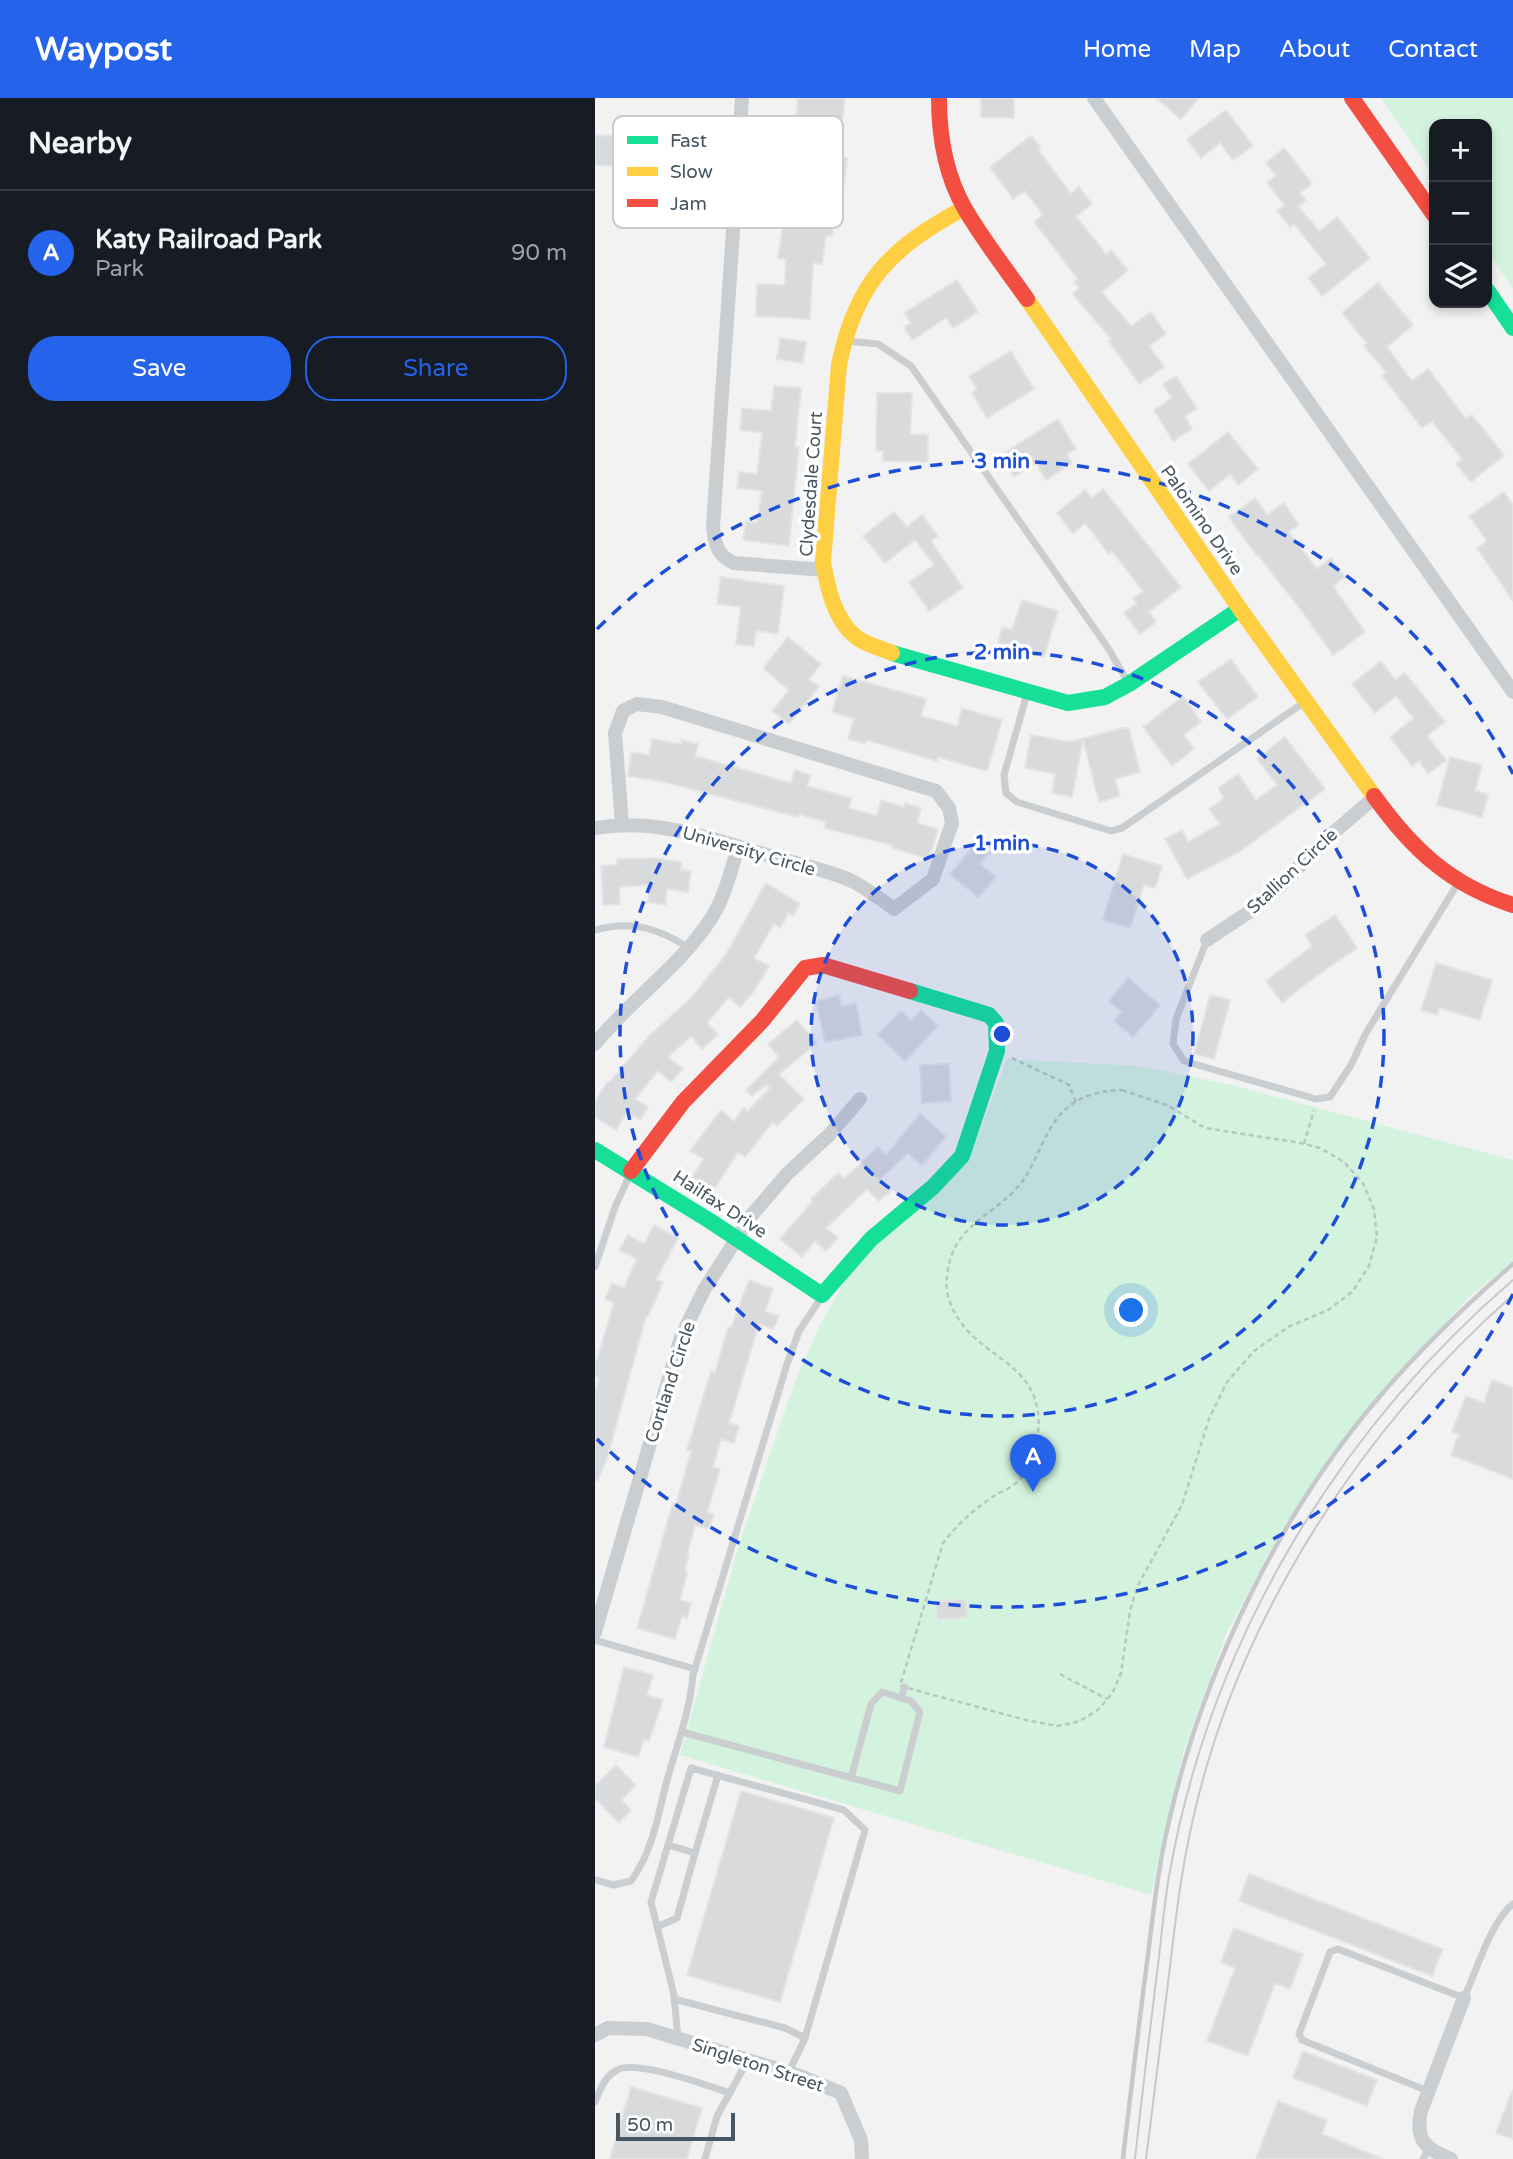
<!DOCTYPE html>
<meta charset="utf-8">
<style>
:root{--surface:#171b24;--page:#20242c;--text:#f1f3f6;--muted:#9ea1a6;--line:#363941;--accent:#2563eb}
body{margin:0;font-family:"Varela Round",sans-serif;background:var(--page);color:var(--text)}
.controls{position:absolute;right:21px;top:21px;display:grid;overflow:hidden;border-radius:14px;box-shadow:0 4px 10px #0003}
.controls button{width:63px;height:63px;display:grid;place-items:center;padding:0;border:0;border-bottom:2px solid var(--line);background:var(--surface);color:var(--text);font:35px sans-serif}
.scale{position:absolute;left:21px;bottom:18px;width:119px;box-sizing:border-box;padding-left:7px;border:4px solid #475660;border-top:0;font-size:19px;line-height:24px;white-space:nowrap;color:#475660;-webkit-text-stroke:5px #fff;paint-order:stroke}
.you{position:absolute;left:537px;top:1213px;width:24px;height:24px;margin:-18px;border:5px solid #fff;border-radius:50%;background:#1a73e8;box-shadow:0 0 0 10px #1a73e833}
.badge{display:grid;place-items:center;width:46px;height:46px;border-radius:50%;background:var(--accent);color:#fff;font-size:23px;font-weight:700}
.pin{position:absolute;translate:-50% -58px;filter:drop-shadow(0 2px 4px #0008)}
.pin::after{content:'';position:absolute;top:37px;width:24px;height:21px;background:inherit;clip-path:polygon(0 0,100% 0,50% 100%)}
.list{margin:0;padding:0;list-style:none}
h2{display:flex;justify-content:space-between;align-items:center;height:91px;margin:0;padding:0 28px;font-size:30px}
h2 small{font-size:23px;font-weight:400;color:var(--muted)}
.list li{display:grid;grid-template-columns:46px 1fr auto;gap:21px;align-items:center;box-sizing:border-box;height:126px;padding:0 28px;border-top:2px solid var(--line)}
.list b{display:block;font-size:26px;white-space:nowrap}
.list p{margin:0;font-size:23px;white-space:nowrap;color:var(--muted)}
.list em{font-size:23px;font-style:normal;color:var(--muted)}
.actions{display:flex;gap:14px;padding:21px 28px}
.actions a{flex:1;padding:16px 0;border:2px solid var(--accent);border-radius:28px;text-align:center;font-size:24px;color:var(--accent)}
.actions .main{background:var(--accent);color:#fff}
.icon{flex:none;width:38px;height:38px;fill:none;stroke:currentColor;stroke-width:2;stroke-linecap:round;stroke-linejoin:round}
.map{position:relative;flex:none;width:918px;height:2061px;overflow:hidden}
header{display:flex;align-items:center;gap:42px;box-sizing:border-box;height:98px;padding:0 35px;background:var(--accent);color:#fff}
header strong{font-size:33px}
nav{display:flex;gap:38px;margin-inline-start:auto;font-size:24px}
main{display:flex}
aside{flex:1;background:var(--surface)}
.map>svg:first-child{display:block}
.green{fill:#d4f3de}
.building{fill:#d8dadb;stroke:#e3e4e5;stroke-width:2}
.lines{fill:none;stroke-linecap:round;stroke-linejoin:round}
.path{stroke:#b8c7c1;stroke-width:2.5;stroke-dasharray:5 3.5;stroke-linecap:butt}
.lane{stroke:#caced1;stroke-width:7}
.street{stroke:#caced1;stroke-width:14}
.fast{stroke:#16e098;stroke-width:16}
.slow{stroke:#ffcf43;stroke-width:16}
.jam{stroke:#f24e42;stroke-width:16}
.tram{stroke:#c6c8cb;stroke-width:2}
.rail{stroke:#c6c8cb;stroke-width:4.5}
.ring{fill:none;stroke:#1d4ed8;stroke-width:3.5;stroke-dasharray:12 9}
.labels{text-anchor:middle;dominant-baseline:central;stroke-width:7;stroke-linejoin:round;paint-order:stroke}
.street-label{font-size:18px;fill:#475660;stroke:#fff}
.key{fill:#fff;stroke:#c8cccf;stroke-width:2}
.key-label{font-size:19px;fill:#475660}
.centre{fill:#1d4ed8;stroke:#fff;stroke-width:3.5}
.ring-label{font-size:21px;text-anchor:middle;font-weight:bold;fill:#1d4ed8;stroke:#fff;stroke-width:7;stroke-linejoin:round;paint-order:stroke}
</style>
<header>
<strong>Waypost</strong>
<nav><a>Home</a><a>Map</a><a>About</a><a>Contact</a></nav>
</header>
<main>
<aside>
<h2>Nearby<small></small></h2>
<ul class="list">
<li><span class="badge">A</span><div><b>Katy Railroad Park</b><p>Park</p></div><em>90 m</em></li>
</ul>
<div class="actions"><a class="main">Save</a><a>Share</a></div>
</aside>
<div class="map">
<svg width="918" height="2061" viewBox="0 0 918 2061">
<rect width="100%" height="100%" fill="#f2f2f2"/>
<!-- green -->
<g class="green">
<path d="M786 0H918V191L892 153V26H839V77Z"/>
<path d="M412 961 545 968 637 987 918 1062V1163L873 1200 762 1323 686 1433 631 1536 588 1655 556 1797 85 1657 142 1453 199 1286 223 1231 251 1181 281 1142 377 1053Z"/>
</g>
<!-- building -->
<g class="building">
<path d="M203 0H250L246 33 230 31 227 58 252 60 247 104 242 103 237 138 231 137 227 166 218 165 215 221 161 218 162 186 190 187 191 161 183 160 192 98H188L191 69H185L188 43 199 44Z"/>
<path d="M386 0H419V20L386 19Z"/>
<path d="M561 0H604L586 21Z"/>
<path d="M631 12 658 48 638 62 625 45 606 60 592 41Z"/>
<path d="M0 37 46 40 44 70 0 67Z"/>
<path d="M436 38 445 49 443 51 476 96 484 89 497 106 481 118 511 156 516 152 533 172 507 194 536 228 556 214 571 236 554 248 569 269 544 286 514 243 516 241 478 196 484 190 479 184 483 181 439 124 448 117 430 93 418 101 395 69Z"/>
<path d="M689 50 717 85 705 95 711 102 703 108 724 133 742 119 775 160 727 198 713 180 731 166 699 126 695 129 682 113 690 107 672 85 681 78 671 65Z"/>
<path d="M362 182 383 214 358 230 351 220 317 242 309 229 316 225 309 215Z"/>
<path d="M783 185 818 227 792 249 817 283 833 271 871 321 877 317 909 357 876 384 861 366 867 361 837 323 827 330 787 277 791 274 769 248 772 245 747 215Z"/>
<path d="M185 240 211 244 208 265 182 261Z"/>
<path d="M416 253 439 291 392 320 377 295 382 291 374 278Z"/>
<path d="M581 278 602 311 590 318 597 331 578 343 559 312 577 300 568 286Z"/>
<path d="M179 288 206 290 200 349H204L194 448 148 442 151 423 162 425 167 393 142 390 144 374 162 376 167 335 145 332 147 310 176 313Z"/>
<path d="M282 295H317L315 336 333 337V364L288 363V353H281Z"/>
<path d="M463 321 481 351 472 356 477 365 451 382 441 365 419 379 406 357Z"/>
<path d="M633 334 663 371 643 387 635 376 614 393 593 366Z"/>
<path d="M508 391 586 489 554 514 561 524 545 536 529 515 542 505 538 501 548 493 517 453 514 456 490 425 478 435 462 415 490 392 497 400Z"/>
<path d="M909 394 918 407V503L882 450 892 443 874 418Z"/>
<path d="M660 400 672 417 689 405 704 427 694 434 722 471 736 460 750 479 738 488 770 534 738 557 706 512 663 457 662 458 634 419Z"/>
<path d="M299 414 312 429 327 417 343 438 336 443 368 490 334 513 314 484 339 467 320 442 290 465 268 438Z"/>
<path d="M126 479 189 488 183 536 161 533 159 548 141 546 146 509 122 506Z"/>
<path d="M427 502 463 513 449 559 403 545 407 529 417 532Z"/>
<path d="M193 539 226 566 214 581 224 589 194 626 177 613 194 592 170 572V568Z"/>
<path d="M636 561 663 599 632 621 603 584Z"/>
<path d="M786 563 800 582 810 575 850 624 832 638 851 662 833 676 824 663 817 668 795 639 819 620 801 598 780 615 757 586Z"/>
<path d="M248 578 331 601 326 618 362 628 367 610 407 622 392 673 343 659 342 663 272 642 271 646 253 641 259 621 237 614Z"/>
<path d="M588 598 606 624 589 637 599 651 577 668 548 629Z"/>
<path d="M528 630H534L545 674 520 681 525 698 504 704 488 642 477 699 457 695 460 676 430 670 436 637 474 644Z"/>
<path d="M690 639 730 691 644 754 592 781 570 741 587 732 593 744 625 726 614 711 629 700 623 690 643 676 661 702 682 687 662 661Z"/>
<path d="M57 641 86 646 87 642 103 646 100 658 196 685 200 672 216 677 212 688 256 700 254 710 282 718 286 702 309 709 310 705 326 710 322 725 343 731 334 761 297 750V747L229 730 231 724 204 716 203 719 69 684 33 678 36 654 54 657Z"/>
<path d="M855 659 887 667 880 693 893 697 887 719 842 707Z"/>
<path d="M383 743 395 754 385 766 401 779 383 799 355 776Z"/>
<path d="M528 756 567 768 560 790 549 787 535 830 508 822Z"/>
<path d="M60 760 87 764 86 772 96 773 93 794 72 791 70 807 53 804 55 787 24 789 25 806 8 807 6 768 22 767V761Z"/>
<path d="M171 785 205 806 198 818 194 815 185 830 179 826 159 860 174 868 160 892 145 909 134 899 112 925 123 937 107 951 96 938 73 959 88 971 76 984 63 973 40 1001 53 1009 45 1022 32 1014 21 1032 0 1019V1004L12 984 14 985 53 939 96 900 130 858Z"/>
<path d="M740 817 762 850 720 879 687 905 671 883 717 848 710 837Z"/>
<path d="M841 865 897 882 885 922 844 910 842 917 826 912Z"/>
<path d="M533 880 565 907 538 939 519 923 527 914 514 903Z"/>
<path d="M244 897 247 908 261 905 267 937 230 944 221 903Z"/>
<path d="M615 897 635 902 619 961 599 956Z"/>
<path d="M326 912 343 928 310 963 283 937 306 913 316 923Z"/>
<path d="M202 922 222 945 184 976 209 1001 182 1028 178 1024 150 1059 143 1054 118 1093 97 1079 109 1061 95 1053 126 1012 139 1023 149 1010 152 1014 175 990 171 987 157 998 151 992 184 959 173 946Z"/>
<path d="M354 966 356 1003 327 1005 325 967Z"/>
<path d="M325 1016 351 1038 327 1067 313 1055 285 1081 296 1093 284 1103 272 1091 231 1130 243 1140 231 1153 220 1143 207 1159 185 1141 218 1103 216 1101 243 1075 249 1081 283 1049 291 1057Z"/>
<path d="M59 1127 83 1140 61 1182 68 1184 53 1219 51 1218 13 1357 3 1383 0 1382V1294L4 1280 0 1278V1261L2 1262 19 1205 10 1201 17 1185 29 1190 42 1161 24 1152 33 1137 49 1146Z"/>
<path d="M154 1182 178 1191 170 1213 184 1218 178 1231 164 1226 134 1325 144 1328 139 1345 126 1341 118 1369 125 1371 112 1415 119 1416 114 1431 100 1427 92 1456H94L90 1473 92 1474 85 1502 96 1505 92 1520 87 1518 80 1541 42 1530 78 1405 81 1406 96 1354 92 1352 116 1273 120 1275 133 1229 136 1230Z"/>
<path d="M897 1282 918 1290V1381L856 1357 864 1336 857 1334 871 1298 889 1305Z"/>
<path d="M370 1501 372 1519 342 1522 340 1504Z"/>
<path d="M29 1569 58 1577 52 1597 68 1602 54 1643 49 1641 43 1659 9 1649Z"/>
<path d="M21 1667 41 1687 26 1702 36 1712 24 1725 0 1700V1688Z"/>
<path d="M146 1693 239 1720 185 1904 92 1877Z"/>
<path d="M654 1776 848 1851 837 1878 644 1803Z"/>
<path d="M639 1830 708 1856 695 1891 680 1885 653 1958 612 1943 640 1870 626 1864Z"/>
<path d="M708 1953 782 1982 772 2008 698 1980Z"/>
<path d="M36 1989 107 2010 92 2061H15Z"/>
<path d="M917 1993 918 1994V2041L901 2035Z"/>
<path d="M683 2003 732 2022 727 2036 788 2061H661Z"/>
</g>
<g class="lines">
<!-- path -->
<g class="path">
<path d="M417 960 474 987 481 1004"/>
<path d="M527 992 572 1007 610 1030 706 1045 725 1050 749 1064 768 1085 779 1111 782 1139 774 1168 757 1194 733 1212 693 1229 659 1253 632 1284 614 1321 587 1407 542 1489 535 1513 526 1575 518 1594 504 1611 485 1623 463 1628 431 1622 305 1588 348 1445C363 1426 379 1411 399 1398 407 1393 419 1389 425 1381 435 1371 439 1356 442 1343 456 1256 372 1266 353 1198 350 1187 352 1173 355 1162 366 1123 407 1113 429 1081 444 1059 451 1027 473 1009 490 996 506 993 527 992Z"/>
<path d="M709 1046 719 1012"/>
<path d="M465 1576 512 1601"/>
</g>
<!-- lane -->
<g class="lane">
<path d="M251 243 283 246 316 268 513 550 534 586"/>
<path d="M432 596 409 677 411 695 422 704 516 733 527 730 711 603"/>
<path d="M0 832C38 822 61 830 93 849"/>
<path d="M612 842 581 921 578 946 589 963 721 1001 735 999 756 967 771 935 863 785"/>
<path d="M0 1169 20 1109 36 1074"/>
<path d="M0 1542 100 1571"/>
<path d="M306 1600 310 1589"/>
<path d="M87 1634 305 1693 325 1614 316 1603 287 1594 276 1606 256 1680"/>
<path d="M100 1755 123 1677"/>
<path d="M0 1782 19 1787 36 1783C58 1753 63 1717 72 1682 82 1647 95 1613 98 1577L192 1266 204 1233 226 1200"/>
<path d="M62 1829 82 1820 100 1755 73 1747"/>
<path d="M79 1901 190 1930 210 1940"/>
<path d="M83 1941 79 1897 56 1804 96 1670 249 1712 270 1732 210 1940 194 1974"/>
<path d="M833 1993 707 1942 704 1936 735 1854 743 1851 869 1900C881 1874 896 1823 918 1806"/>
<path d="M0 2004C5 1992 10 1978 22 1972 40 1961 113 1988 135 1995"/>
<path d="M110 2061 122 2018 153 1962"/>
<path d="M828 2061 834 2050"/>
</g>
<!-- street -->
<g class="street">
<path d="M147 0 118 429C120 446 122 458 139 465L230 472"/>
<path d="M499 0 918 594"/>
<path d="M0 730C63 719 123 743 182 760 207 767 236 773 259 784 273 792 286 801 299 811L338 781 357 725 354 710 341 693 67 609 42 606 28 613 20 635 27 726"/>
<path d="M612 842 657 812 687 786 731 741 780 699"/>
<path d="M0 946C36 901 86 868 117 819 130 798 136 773 143 749"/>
<path d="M0 1534 86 1239 109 1192 156 1118 192 1076 234 1037 265 1001"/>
<path d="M0 1937 13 1930 52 1931 205 1978 246 1995 266 2042 267 2061"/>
<path d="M856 2061C830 2051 820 2042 826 2013L869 1900"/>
</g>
<!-- fast -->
<g class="fast">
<path d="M892 192 918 230"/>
<path d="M297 555 473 605 510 599 534 586 645 511"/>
<path d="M0 1052 115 1123 227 1197 276 1141 338 1089 367 1058 402 953 401 925 394 917 315 893"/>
</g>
<!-- slow -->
<g class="slow">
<path d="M432 201 645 511 779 698"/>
<path d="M297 555C286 550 271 547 261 539 239 521 233 491 228 464L244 267C261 183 296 150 369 110"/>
</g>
<!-- jam -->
<g class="jam">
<path d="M344 0C344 37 351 78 370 111 388 142 411 171 432 201"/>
<path d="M757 0 839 117"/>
<path d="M779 698C817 751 855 787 918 807"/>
<path d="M36 1073 88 1004 167 923 210 870 228 867 315 893"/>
</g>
<!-- tram -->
<g class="tram">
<path d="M540 2061C547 1996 555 1932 563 1867 567 1836 569 1804 575 1773 617 1541 741 1335 918 1182"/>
<path d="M551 2061C559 2000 566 1939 574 1877 580 1825 586 1773 598 1721 643 1521 765 1332 918 1197"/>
</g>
<!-- rail -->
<path class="rail" d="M528 2061C535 1998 543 1935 551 1872 558 1819 563 1766 576 1715 610 1569 688 1410 786 1297 827 1249 871 1207 918 1166"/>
</g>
<!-- distance rings -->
<circle cx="407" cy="936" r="191" fill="#1d4ed8" fill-opacity=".12"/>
<g class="ring">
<circle cx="407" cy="936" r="191"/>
<circle cx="407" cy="936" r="382"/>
<path d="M918 1196A573 573 0 0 1 2 1341M2 531A573 573 0 0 1 918 676"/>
</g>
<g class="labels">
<!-- street labels -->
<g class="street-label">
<text transform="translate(216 386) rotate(-86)">Clydesdale Court</text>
<text transform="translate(607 422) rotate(55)">Palomino Drive</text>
<text transform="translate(154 753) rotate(16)">University Circle</text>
<text transform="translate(697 773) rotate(-43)">Stallion Circle</text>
<text transform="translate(125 1106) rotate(33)">Hailfax Drive</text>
<text transform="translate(75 1284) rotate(-72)">Cortland Circle</text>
<text transform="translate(163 1967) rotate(18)">Singleton Street</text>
</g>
</g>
<!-- legend -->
<rect x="18" y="18" width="230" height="112" rx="10" class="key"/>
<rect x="32" y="38" width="31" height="8" fill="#16e098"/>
<rect x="32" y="69" width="31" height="9" fill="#ffcf43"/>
<rect x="32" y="101" width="31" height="8" fill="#f24e42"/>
<g class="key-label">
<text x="75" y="49">Fast</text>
<text x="75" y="80">Slow</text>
<text x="75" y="112">Jam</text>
</g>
<circle cx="407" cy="936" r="10" class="centre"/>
<g class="ring-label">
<text x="407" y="370">3 min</text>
<text x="407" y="561">2 min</text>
<text x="407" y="752">1 min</text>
</g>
</svg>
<div class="controls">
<button>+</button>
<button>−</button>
<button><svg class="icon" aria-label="layers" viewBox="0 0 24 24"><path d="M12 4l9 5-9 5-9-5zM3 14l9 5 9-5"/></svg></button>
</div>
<div class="scale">50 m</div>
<div class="you"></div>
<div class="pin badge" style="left:438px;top:1394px">A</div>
</div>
</main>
